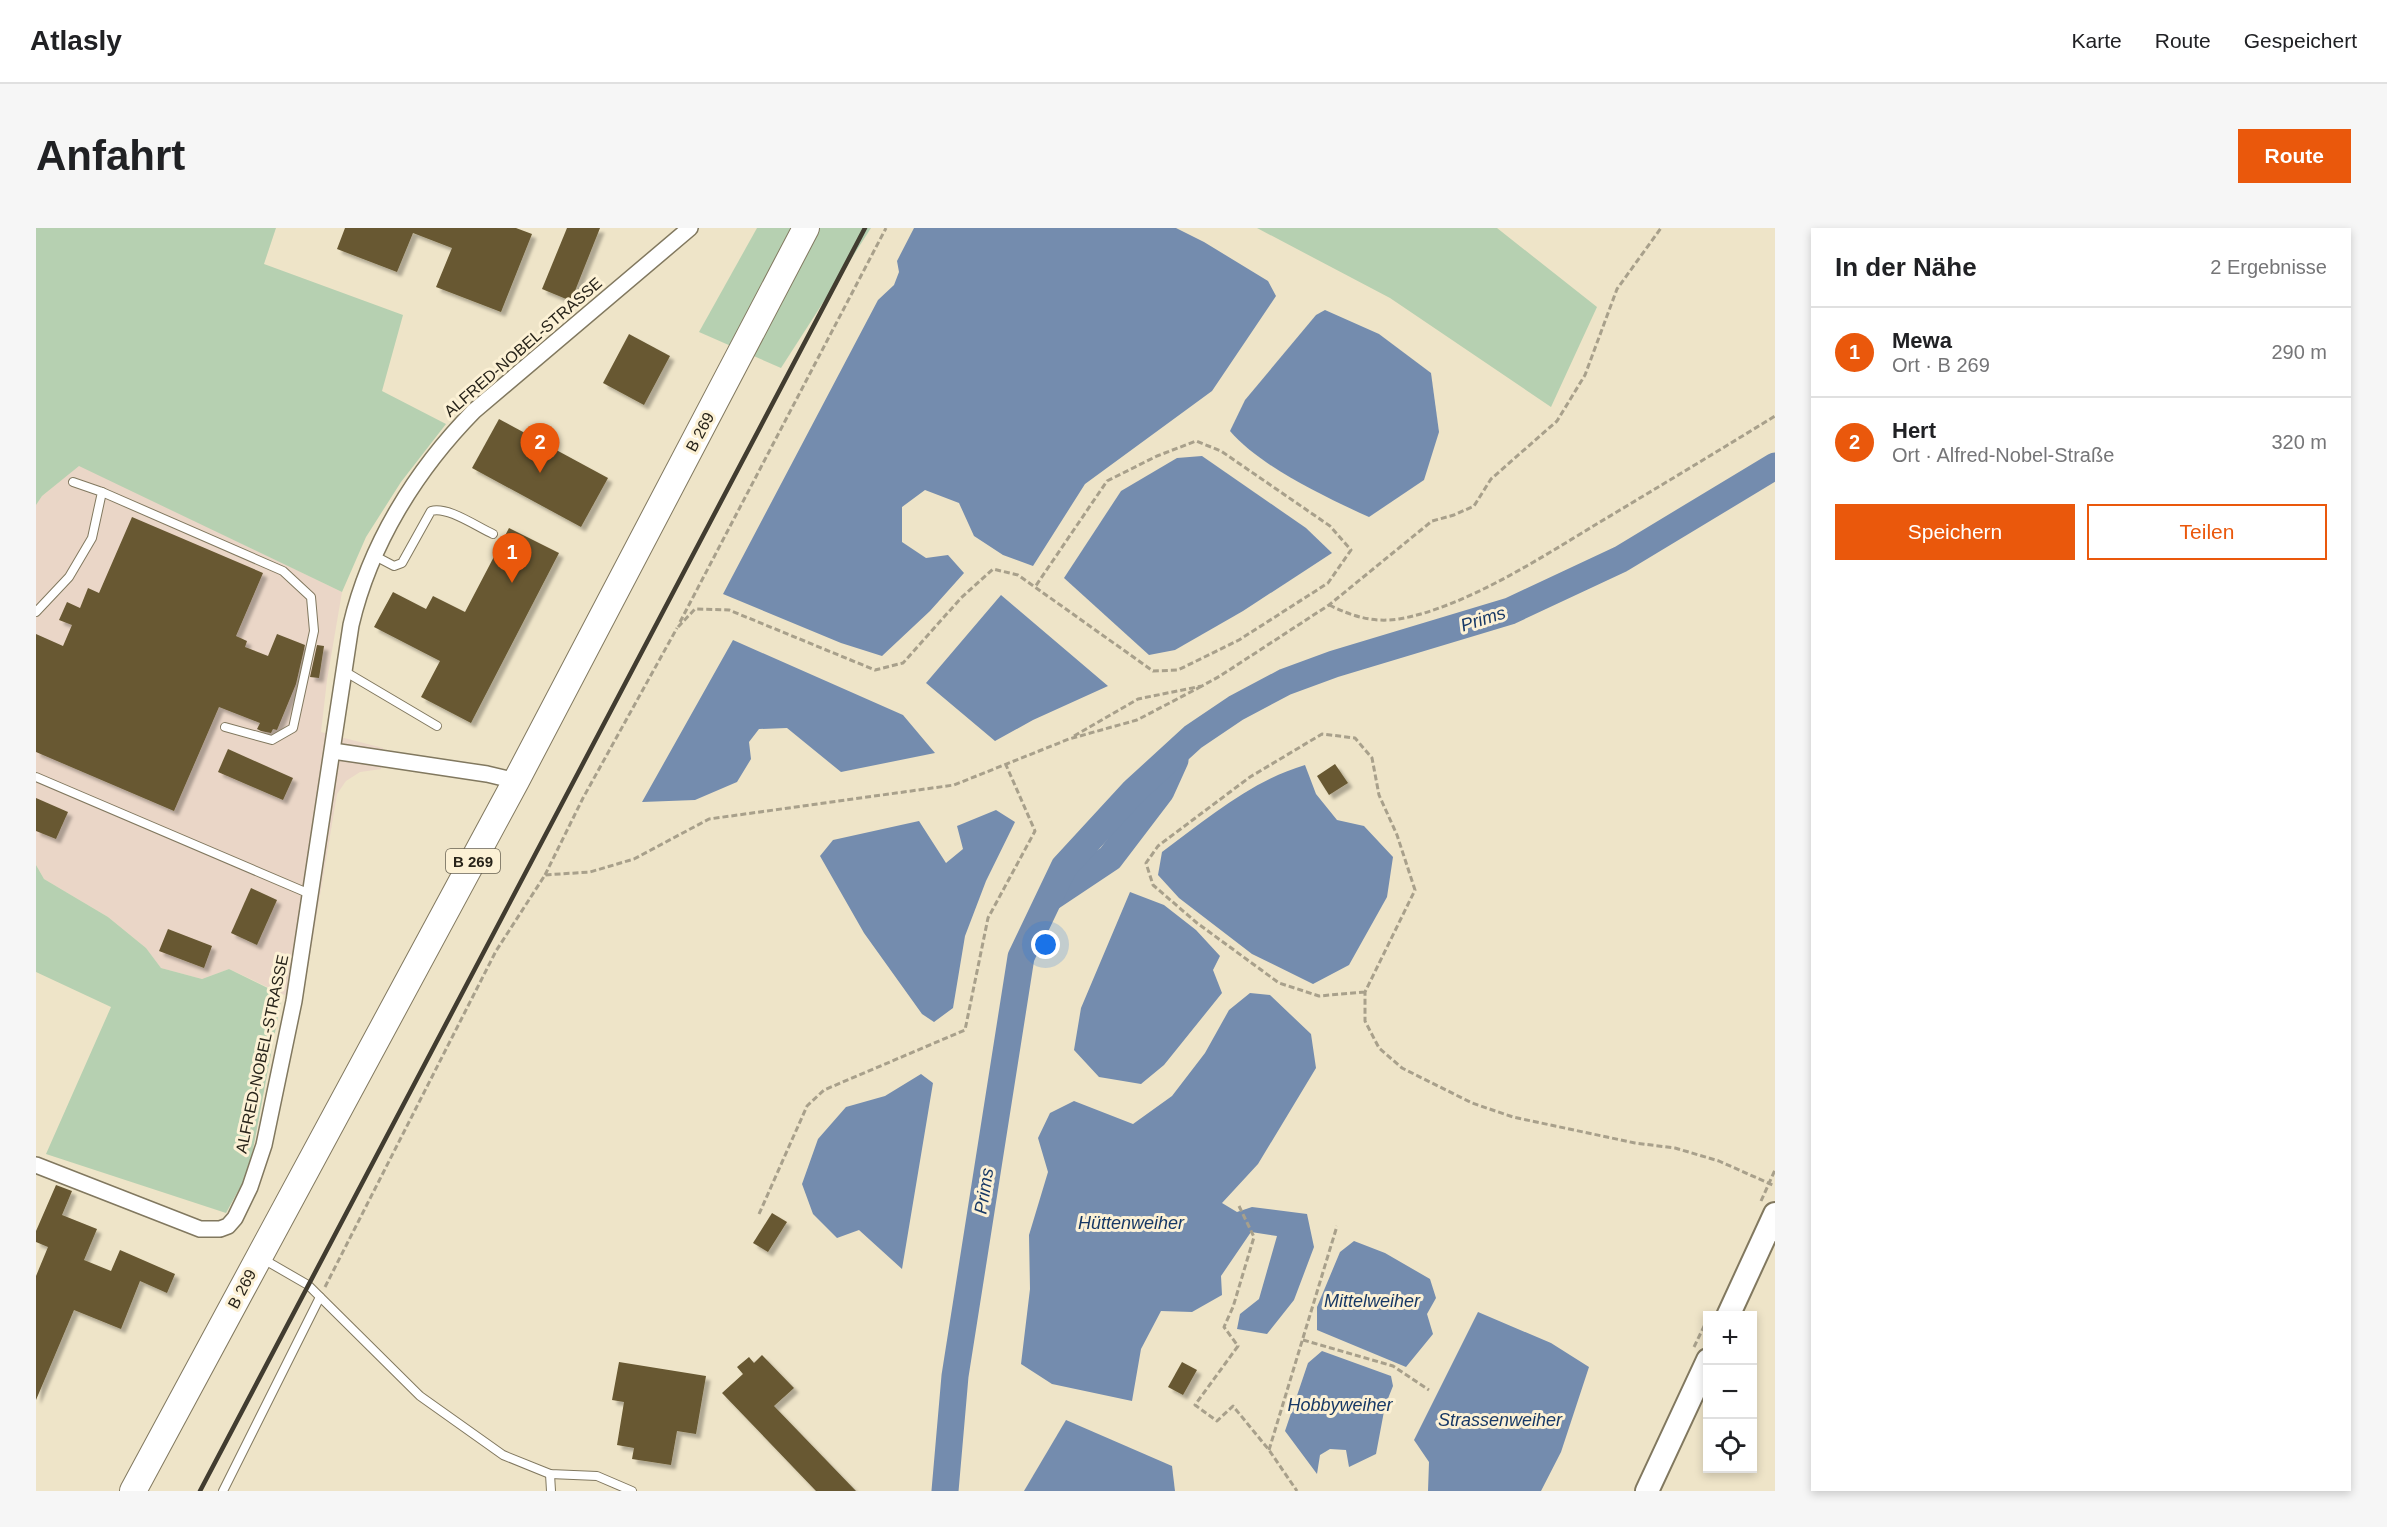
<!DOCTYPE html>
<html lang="de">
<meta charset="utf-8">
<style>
:root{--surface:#fff;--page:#f6f6f6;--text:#202124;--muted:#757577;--line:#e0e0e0;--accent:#ea580c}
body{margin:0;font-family:Helvetica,sans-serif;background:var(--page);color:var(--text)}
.controls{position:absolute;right:18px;bottom:18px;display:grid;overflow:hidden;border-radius:0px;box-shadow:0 3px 9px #0003}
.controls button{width:54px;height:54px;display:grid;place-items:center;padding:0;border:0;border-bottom:2px solid var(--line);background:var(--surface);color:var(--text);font:30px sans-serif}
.you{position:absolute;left:1010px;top:717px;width:21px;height:21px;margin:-15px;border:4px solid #fff;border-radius:50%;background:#1a73e8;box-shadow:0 0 0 9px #1a73e833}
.badge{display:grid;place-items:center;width:39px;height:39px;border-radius:50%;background:var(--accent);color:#fff;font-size:20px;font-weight:700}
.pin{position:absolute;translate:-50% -50px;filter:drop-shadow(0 2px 3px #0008)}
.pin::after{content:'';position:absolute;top:32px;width:21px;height:18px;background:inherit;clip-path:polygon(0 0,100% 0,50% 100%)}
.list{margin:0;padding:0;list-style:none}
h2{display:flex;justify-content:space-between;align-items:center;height:78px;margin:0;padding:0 24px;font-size:26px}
h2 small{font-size:20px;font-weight:400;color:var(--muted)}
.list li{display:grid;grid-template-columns:39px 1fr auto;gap:18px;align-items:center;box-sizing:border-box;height:90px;padding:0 24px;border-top:2px solid var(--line)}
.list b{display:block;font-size:22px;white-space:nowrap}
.list p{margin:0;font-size:20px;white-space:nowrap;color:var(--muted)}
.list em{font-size:20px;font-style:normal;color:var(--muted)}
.actions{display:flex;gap:12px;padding:18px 24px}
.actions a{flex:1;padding:14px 0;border:2px solid var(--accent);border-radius:0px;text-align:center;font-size:21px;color:var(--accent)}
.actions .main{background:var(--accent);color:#fff}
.icon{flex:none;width:33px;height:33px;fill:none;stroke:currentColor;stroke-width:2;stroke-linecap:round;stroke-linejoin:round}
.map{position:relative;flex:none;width:1739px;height:1263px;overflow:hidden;border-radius:0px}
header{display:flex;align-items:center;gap:36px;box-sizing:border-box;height:84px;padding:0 30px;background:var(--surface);border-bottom:2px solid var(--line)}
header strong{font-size:28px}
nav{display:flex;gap:33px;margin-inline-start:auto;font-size:21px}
.intro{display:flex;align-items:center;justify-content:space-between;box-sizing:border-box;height:144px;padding:0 36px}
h1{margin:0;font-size:42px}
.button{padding:15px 27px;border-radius:0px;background:var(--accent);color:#fff;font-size:21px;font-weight:700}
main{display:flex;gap:36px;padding:0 36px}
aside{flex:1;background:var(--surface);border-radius:0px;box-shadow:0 3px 9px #0003}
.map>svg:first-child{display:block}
.industrial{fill:#ead6c7}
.green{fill:#b6d0b1}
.water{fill:#748cae}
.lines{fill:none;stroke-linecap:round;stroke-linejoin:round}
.river{stroke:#748cae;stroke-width:27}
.building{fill:#675832;filter:url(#shadow)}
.service-casing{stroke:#81785f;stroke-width:10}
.minor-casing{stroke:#81785f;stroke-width:18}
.secondary-casing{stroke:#81785f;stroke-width:26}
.primary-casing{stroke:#81785f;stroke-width:28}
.path{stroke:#a8a08b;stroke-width:3;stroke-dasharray:6 3;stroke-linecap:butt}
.service{stroke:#fff;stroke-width:8}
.minor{stroke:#fff;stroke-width:15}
.secondary{stroke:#fff;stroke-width:22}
.primary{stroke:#fff;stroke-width:26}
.rail{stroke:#413c30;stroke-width:4.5}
.labels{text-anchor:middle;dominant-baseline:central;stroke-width:6;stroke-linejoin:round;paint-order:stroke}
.shield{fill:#fcf1d5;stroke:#686252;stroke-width:1.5}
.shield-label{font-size:15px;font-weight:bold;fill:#28241a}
.street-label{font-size:16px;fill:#28241a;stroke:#fcf1d5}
.water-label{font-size:18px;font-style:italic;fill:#173865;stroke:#fcf1d5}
</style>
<header>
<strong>Atlasly</strong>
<nav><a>Karte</a><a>Route</a><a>Gespeichert</a></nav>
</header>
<div class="intro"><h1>Anfahrt</h1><a class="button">Route</a></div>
<main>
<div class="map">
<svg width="1739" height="1263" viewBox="0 0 1739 1263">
<defs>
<filter id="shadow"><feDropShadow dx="4.5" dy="4.5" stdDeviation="1.5" flood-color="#0004"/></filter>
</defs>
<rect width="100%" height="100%" fill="#eee4c8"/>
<!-- industrial -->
<path class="industrial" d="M43 237 306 364 291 452 285 504 347 520 345 541 324 544 310 553 301 566 266 775 193 741 166 751 125 740 110 720 72 689 8 651 0 637V277L6 268Z"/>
<!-- green -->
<g class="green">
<path d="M0 0H240L228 36 367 87 346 163 410 196 365 254 330 309 306 364 43 238 6 268 0 277Z"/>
<path d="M721 0H835L745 140 663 104Z"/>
<path d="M1221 0H1461L1561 79 1515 179 1354 70Z"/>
<path d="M0 637 8 651 72 689 110 720 125 740 166 751 193 741 246 767 213 943 190 985 10 926 75 779 0 744Z"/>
</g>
<!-- water -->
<g class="water">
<path d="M878 0H1140L1168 14 1232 53 1240 68 1176 163 1049 256 997 338 967 327 938 308 923 275 889 262 866 279V314L890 330 912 327 928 345 894 383 846 428 805 415 687 366 842 72 858 57 863 44 861 33Z"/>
<path d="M1289 82 1343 106 1395 145 1403 204 1388 252 1333 289C1289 269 1225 239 1194 203L1209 172 1280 87Z"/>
<path d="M1166 228 1270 300 1296 325 1207 383 1139 422 1113 427 1028 350 1085 263 1141 230Z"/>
<path d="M965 367 1072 458 997 492 959 513 890 455Z"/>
<path d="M697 412 867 487 899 525 805 544 751 500 723 501 713 514 715 531 701 554 659 572 606 574Z"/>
<path d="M1269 537 1280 566 1301 592 1328 598 1357 629 1351 669 1313 737 1277 756 1216 726 1143 670 1122 647 1126 624C1171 591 1215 553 1269 537Z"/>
<path d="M960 582 979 594 950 653 929 708 917 780 898 794 886 786 828 705 784 628 797 612 883 593 910 635 927 621 921 598Z"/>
<path d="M1094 664 1128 677 1160 702 1184 728 1177 742 1186 765 1128 837 1105 856 1063 849 1038 822 1045 780Z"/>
<path d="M1214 765 1234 767 1275 806 1280 840 1222 936 1186 975 1201 984 1216 979 1271 986 1278 1019 1258 1072 1231 1106 1201 1101 1204 1086 1223 1071 1241 1008 1215 1004 1185 1048 1186 1067 1156 1084 1125 1083 1105 1121 1096 1173 1016 1156 985 1136 994 1061 993 1007 1012 944 1002 910 1014 885 1038 873 1097 896 1136 868 1169 825 1193 782Z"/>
<path d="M885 846 897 855 866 1041 823 1002 801 1010 777 986 766 956 782 911 810 879 849 868Z"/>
<path d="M1318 1013 1349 1025 1394 1051 1400 1070 1391 1086 1397 1106 1370 1139 1281 1102V1079L1304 1024Z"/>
<path d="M1442 1084 1515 1115 1553 1139 1525 1224 1505 1263H1392L1393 1234 1378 1212Z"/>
<path d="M1286 1123 1355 1148 1357 1158 1349 1178 1340 1226 1313 1239 1310 1222 1294 1221 1284 1227 1281 1246 1249 1203 1272 1135Z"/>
<path d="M1030 1192 1136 1238 1139 1263H988Z"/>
</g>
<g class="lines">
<!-- river -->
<g class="river">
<path d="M1014 670 1074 630 1125 563 1139 532"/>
<path d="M909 1263 919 1148 985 729 1028 639 1098 563 1157 509 1200 480 1249 454 1298 436 1474 383 1585 331 1739 238"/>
</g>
</g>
<!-- building -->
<g class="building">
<path d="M309 0H480L496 6 465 84 400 59 416 20 377 5 361 44 301 21Z"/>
<path d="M531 0H564L535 73 506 61Z"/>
<path d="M593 106 634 128 608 177 567 155Z"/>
<path d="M463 191 572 250 545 299 436 240Z"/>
<path d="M96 289 227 345 200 408 211 413 209 419 232 428 241 406 269 417 260 456 241 502 237 501 235 505 225 503 221 501 224 495 183 479 138 583 0 524V406L27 418 36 397 23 392 31 374 44 380 52 360 63 365Z"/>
<path d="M473 300 523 325 435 495 385 469 404 433 338 399 357 364 390 381 397 368 429 384Z"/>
<path d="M281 417 288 418 283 450 274 449Z"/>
<path d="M192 521 257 550 247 572 182 544Z"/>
<path d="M1299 536 1312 555 1293 567 1281 548Z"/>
<path d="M0 570 32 584 20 611 0 603Z"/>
<path d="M215 660 241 672 221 717 195 705Z"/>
<path d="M132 701 176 718 168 740 123 723Z"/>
<path d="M20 957 36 963 26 987 61 1001 48 1032 75 1043 84 1022 139 1046 131 1065 104 1053 85 1101 38 1082 0 1172V1048L12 1019 0 1014V1003Z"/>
<path d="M736 985 751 994 732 1024 717 1015Z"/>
<path d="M726 1127 758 1160 738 1178 820 1263H780L686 1165 707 1146 701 1139 713 1129 718 1135Z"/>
<path d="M583 1134 670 1148 660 1206 641 1203 635 1237 596 1231 598 1220 581 1217 588 1174 576 1172Z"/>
<path d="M1146 1134 1161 1142 1147 1167 1132 1159Z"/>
</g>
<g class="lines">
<!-- service casing -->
<g class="service-casing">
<g id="service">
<path d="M66 264 247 343 275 369 278 403 257 500 236 512 189 499"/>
<path d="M339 328 358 338 366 335 395 283C412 278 441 299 457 306"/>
<path d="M0 384 33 349 56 310 66 264 37 254"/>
<path d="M308 443 401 498"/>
<path d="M0 549 274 666"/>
<path d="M227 1031 272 1057 384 1168 467 1227 514 1246 561 1248 596 1263"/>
<path d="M514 1246 515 1263"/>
<path d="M187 1263 284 1069"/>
</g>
</g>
<!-- minor casing -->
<g class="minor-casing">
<g id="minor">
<path d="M297 523 451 546 480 553"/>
<path d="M0 937 164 1001H184L192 998 199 990 214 959 228 917 258 773 315 397C334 316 380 242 438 183L654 0"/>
</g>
</g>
<!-- secondary casing -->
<g class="secondary-casing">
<g id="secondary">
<path d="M1692 1088 1739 986"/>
<path d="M1611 1263 1672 1132"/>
</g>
</g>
<!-- primary casing -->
<g class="primary-casing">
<path id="primary" d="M97 1263 480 553 770 0"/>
</g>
<!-- path -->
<g class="path">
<path d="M1293 377C1316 388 1336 395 1363 391 1427 380 1503 331 1559 297 1619 261 1679 225 1739 188"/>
<path d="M644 394 850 0"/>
<path d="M642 399 659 381 693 382 839 442 867 435 925 370 957 341 982 347 1117 443 1142 442 1203 412 1292 355 1315 322 1294 298 1185 223 1160 213 1121 228 1071 253 999 359"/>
<path d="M1038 508 1102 471 1166 458 1184 448 1293 377 1396 293 1418 287 1438 278 1455 251 1521 193 1549 147 1581 61 1625 0"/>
<path d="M509 647 547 570 641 400"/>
<path d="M1329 764 1283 768 1243 755 1161 695 1117 657 1110 635 1122 618 1214 549 1286 506 1319 510 1336 530 1343 567 1361 607 1379 662 1329 764V793L1343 820 1366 840 1436 875 1477 889 1599 915 1639 920 1683 933 1739 958"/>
<path d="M1725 973 1739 942"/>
<path d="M1203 978 1218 1009 1197 1079 1188 1099 1202 1118 1159 1177 1181 1193 1197 1178 1233 1222 1261 1263"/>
<path d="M723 986 771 878 788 862 929 802 952 690 999 603 970 537"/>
<path d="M289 1059 460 723 509 647 554 644 598 631 673 591 918 557 1033 511 1101 492 1166 458"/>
<path d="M1267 1112 1357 1138 1393 1162"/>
<path d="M1658 1119 1672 1090"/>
<path d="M1233 1222 1301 998"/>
</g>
<!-- service -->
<use href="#service" class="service"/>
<!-- minor -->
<use href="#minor" class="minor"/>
<!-- secondary -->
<use href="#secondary" class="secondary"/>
<!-- primary -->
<use href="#primary" class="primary"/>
<!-- rail -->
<path class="rail" d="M164 1263 829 0"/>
</g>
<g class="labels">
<!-- shield labels -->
<rect class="shield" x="410" y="621" width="54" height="24" rx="4.5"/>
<g class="shield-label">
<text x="437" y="633">B 269</text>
</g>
<!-- street labels -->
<g class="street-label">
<text transform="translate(487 119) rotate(-41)">ALFRED-NOBEL-STRASSE</text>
<text transform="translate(664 204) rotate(-62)">B 269</text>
<text transform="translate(226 826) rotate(-78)">ALFRED-NOBEL-STRASSE</text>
<text transform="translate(206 1061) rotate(-62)">B 269</text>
</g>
<!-- water labels -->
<g class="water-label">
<text transform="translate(1447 391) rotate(-18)">Prims</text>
<text transform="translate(948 963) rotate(-81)">Prims</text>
<text x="1095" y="995">Hüttenweiher</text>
<text x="1336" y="1073">Mittelweiher</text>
<text x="1304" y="1177">Hobbyweiher</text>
<text x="1464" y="1192">Strassenweiher</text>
</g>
</g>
</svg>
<div class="controls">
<button>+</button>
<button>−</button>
<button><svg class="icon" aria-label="locate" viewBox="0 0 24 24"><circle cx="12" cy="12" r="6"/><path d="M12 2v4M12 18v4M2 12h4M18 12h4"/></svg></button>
</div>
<div class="you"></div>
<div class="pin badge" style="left:476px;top:355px">1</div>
<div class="pin badge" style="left:504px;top:245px">2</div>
</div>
<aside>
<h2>In der Nähe<small>2 Ergebnisse</small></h2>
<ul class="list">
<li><span class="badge">1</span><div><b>Mewa</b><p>Ort · B 269</p></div><em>290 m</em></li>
<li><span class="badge">2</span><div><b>Hert</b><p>Ort · Alfred-Nobel-Straße</p></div><em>320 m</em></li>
</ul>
<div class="actions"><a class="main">Speichern</a><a>Teilen</a></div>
</aside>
</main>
